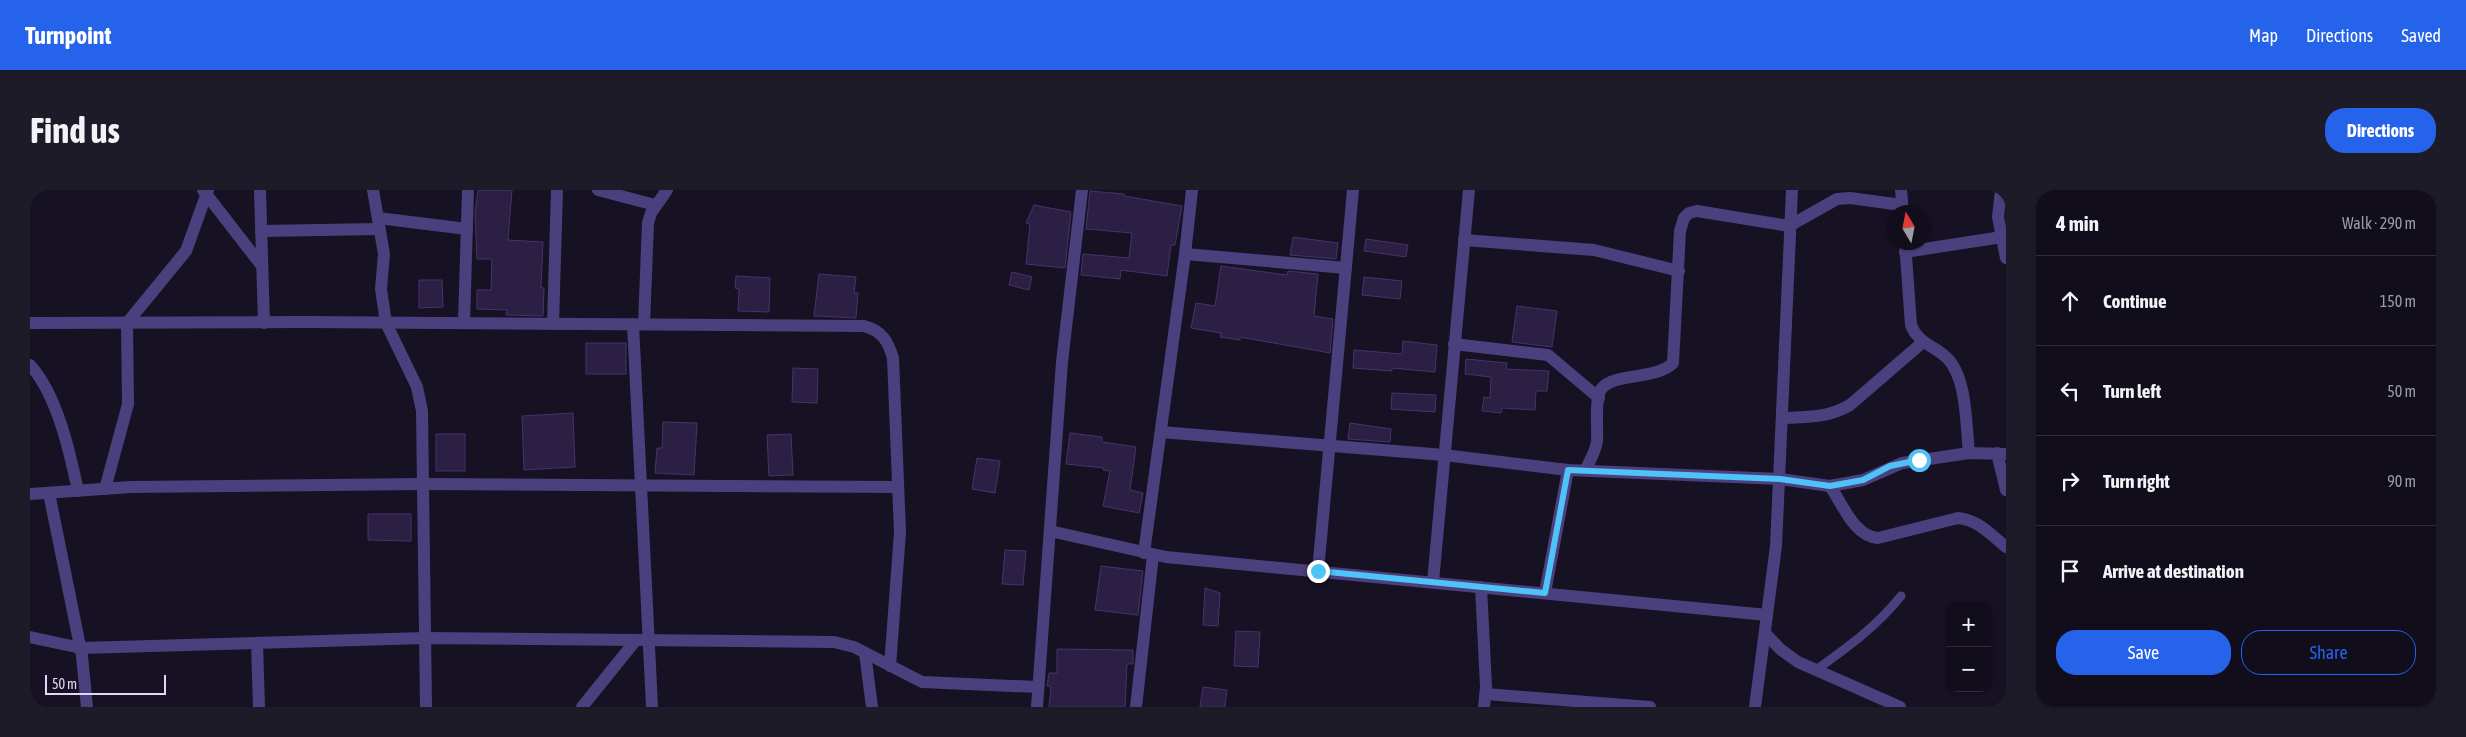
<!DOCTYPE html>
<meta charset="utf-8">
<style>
:root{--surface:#110d1b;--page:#1e1b28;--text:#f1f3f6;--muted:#9c9ca3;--line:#302d3a;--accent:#2563eb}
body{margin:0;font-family:"Asap Condensed",sans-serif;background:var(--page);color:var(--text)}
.controls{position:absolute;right:15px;bottom:15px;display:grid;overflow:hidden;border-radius:10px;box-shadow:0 1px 4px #0004}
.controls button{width:45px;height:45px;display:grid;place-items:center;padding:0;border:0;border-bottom:1px solid var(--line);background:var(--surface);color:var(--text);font:25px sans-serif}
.compass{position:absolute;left:1856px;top:15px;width:45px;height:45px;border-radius:50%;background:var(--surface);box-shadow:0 1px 4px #0004;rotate:350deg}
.scale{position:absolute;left:15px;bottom:12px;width:121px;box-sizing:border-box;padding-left:5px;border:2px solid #e0d7fb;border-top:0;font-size:14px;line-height:18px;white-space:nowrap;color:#e0d7fb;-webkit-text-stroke:4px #171124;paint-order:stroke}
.stop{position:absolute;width:15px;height:15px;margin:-11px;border:4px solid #4fc3f7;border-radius:50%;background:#fff}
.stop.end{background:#4fc3f7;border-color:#fff;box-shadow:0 1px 5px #0008}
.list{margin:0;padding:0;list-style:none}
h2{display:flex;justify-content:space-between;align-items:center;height:65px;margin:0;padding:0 20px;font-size:21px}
h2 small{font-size:16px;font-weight:400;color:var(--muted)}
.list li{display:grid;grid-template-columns:32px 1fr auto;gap:15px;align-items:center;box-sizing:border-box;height:90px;padding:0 20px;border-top:1px solid var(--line)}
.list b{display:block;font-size:19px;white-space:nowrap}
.list em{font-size:16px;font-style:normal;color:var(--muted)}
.actions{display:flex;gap:10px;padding:15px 20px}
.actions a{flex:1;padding:11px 0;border:1px solid var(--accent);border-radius:20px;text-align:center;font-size:18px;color:var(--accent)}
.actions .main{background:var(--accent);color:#fff}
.icon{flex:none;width:28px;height:28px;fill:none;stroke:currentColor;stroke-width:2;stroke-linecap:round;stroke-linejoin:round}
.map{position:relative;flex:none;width:1976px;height:517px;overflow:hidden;border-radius:20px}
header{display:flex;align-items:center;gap:30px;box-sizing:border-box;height:70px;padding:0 25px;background:var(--accent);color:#fff}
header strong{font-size:24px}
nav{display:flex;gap:28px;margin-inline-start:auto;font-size:18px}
.intro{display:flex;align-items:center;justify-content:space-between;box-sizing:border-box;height:120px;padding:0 30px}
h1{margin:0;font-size:35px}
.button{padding:12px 22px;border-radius:20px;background:var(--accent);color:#fff;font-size:18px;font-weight:700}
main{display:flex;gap:30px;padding:0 30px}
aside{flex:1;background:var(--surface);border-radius:20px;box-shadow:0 1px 4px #0004}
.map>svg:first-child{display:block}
.building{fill:#2b1f43;stroke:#46336d}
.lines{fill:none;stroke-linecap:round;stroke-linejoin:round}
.service{stroke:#4b407e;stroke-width:9}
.minor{stroke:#4b407e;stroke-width:12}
.route{stroke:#4fc3f7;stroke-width:6}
</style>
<header>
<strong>Turnpoint</strong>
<nav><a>Map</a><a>Directions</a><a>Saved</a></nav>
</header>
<div class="intro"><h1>Find us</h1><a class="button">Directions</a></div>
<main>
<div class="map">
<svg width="1976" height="517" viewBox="0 0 1976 517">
<rect width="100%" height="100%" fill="#171124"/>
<!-- building -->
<g class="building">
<path d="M448 0H482L478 50 513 52 511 98H514L513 126 476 125 477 120 447 119V100H461L462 69H447L445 23Z"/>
<path d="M1060 1 1094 4V6L1152 16 1145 55H1141L1137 86 1091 80 1090 89 1051 85 1053 64 1099 68 1102 43 1056 39Z"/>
<path d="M1004 15 1041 22 1035 78 996 74 1000 34 996 33Z"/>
<path d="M1263 47 1308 53 1306 69 1260 65Z"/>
<path d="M1336 49 1378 55 1376 67 1334 61Z"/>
<path d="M1191 76 1257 85 1258 81 1288 84 1284 126 1303 129 1300 163 1210 147V150L1190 147 1191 143 1161 138 1166 113 1185 116Z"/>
<path d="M982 82 1002 87 999 100 979 95Z"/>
<path d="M789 84 826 87 824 103H828L826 128 784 126Z"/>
<path d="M706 86 740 88 739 122 708 121 709 99 705 98Z"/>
<path d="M1334 87 1372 91 1370 109 1332 105Z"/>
<path d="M389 90H412L413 117 389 118Z"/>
<path d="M1487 116 1527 121 1522 157 1482 152Z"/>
<path d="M1373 151 1407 155 1405 182 1362 178V181L1323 178 1324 160 1372 164Z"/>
<rect x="556" y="153" width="40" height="31"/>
<path d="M1436 169 1477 173 1476 179 1519 181 1517 201H1506L1505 220 1472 218 1471 223 1452 221 1454 207 1460 208 1461 187 1435 184Z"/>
<path d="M763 178 788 179 787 213 762 212Z"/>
<path d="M1362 203 1406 205 1405 222 1361 219Z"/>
<path d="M543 223 545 277 494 280 492 226Z"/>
<path d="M633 232 667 233 664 285 625 283 627 258H632Z"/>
<path d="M1320 233 1361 239 1360 252 1318 249Z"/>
<path d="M1040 243 1072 247V252L1106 257 1100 300 1113 303 1109 323 1073 316 1080 281 1073 280 1074 278 1036 274Z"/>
<rect x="406" y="244" width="29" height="37"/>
<path d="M761 244 763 285 739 286 737 245Z"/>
<path d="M947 268 970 271 965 303 942 299Z"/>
<path d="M338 324H381V351L338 350Z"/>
<path d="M975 360 996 361 993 395 972 394Z"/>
<path d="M1071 376 1113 381 1108 425 1065 420Z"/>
<path d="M1175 398 1190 403 1188 436 1173 435Z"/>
<path d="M1206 441 1230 442 1228 477 1204 476Z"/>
<path d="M1027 459 1103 460V474H1097L1095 517H1019L1021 497 1017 496 1019 483H1027Z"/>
<path d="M1173 497 1197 500 1195 517H1170Z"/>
</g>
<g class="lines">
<!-- service -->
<path class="service" d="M1786 480C1818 457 1846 437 1871 406"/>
<!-- minor -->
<g class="minor">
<path d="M173 0 232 76"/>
<path d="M230 0 234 133"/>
<path d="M343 0 354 64 351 99 356 133 387 197 392 221 396 517"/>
<path d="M568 0 625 15"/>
<path d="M1871 0 1873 22"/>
<path d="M1971 0 1968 27 1976 68"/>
<path d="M348 28 437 39"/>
<path d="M231 41 349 39"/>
<path d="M1434 50 1564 60 1649 81"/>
<path d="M1875 52 1881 135C1888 154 1906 156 1918 169 1937 189 1936 236 1939 263"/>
<path d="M1875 62 1972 47"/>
<path d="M1155 64 1316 78"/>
<path d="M0 133 275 132 834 136C852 141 858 151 863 168L870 342 860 476"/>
<path d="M434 133 438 0"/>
<path d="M523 134 527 0"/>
<path d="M603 134 622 517"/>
<path d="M614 134 618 33 621 23 637 0"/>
<path d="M1424 154 1518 165 1569 208"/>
<path d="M0 175C27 204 40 263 48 301"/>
<path d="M1752 228C1777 227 1798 228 1820 215L1893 152"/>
<path d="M1131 242 1414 265 1538 280 1750 289 1800 296 1833 290 1872 273 1939 263 1976 264"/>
<path d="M1967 263 1976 300"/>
<path d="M1556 279C1560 270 1566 261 1567 251 1568 238 1564 207 1572 198 1585 183 1626 190 1643 173L1650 41 1654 28 1659 23 1667 21 1759 36 1807 9 1820 8 1872 15"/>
<path d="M1800 296C1813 315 1824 346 1848 348L1928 328C1948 330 1960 344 1976 357"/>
<path d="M75 299 98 214 97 133 156 61 178 0"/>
<path d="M19 303 52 466 57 517"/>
<path d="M0 304 101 297 393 294 868 297"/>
<path d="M1020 341 1136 367 1737 425"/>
<path d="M1114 363 1155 64 1162 0"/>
<path d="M1288 381 1323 0"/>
<path d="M1403 392 1439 0"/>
<path d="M1451 397 1456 497 1454 517"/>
<path d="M1515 403 1538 280"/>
<path d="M1735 443 1750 459 1768 472 1870 517"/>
<path d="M0 447 51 458 395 448 804 452 824 457 892 492 1008 497"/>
<path d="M227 453 229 517"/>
<path d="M835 463 842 517"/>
<path d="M1456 504 1620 517"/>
<path d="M552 517 606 450"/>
<path d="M1007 517 1032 172 1052 0"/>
<path d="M1106 517 1123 365"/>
<path d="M1725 517 1746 356 1762 0"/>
</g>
</g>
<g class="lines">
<!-- route -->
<path class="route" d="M1288 381 1515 403 1538 280 1750 289 1800 296 1833 290 1860 276 1889 270"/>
</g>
</svg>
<div class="controls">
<button>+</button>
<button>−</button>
</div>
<svg class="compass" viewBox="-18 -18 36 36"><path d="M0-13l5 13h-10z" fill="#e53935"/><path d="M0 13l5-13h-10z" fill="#9c9ca3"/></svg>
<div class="scale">50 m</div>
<div class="stop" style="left:1889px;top:270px"></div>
<div class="stop end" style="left:1288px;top:381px"></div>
</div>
<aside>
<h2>4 min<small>Walk · 290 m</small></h2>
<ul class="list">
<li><svg class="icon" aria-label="ahead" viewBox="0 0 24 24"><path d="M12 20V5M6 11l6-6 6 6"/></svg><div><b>Continue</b></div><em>150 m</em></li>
<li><svg class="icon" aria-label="left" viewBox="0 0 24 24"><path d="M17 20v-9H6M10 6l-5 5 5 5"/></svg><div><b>Turn left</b></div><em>50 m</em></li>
<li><svg class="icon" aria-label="right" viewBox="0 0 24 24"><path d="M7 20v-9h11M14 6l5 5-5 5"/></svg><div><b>Turn right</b></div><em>90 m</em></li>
<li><svg class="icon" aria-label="arrive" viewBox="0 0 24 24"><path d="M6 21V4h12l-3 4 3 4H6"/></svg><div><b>Arrive at destination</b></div></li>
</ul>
<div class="actions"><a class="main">Save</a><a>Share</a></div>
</aside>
</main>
